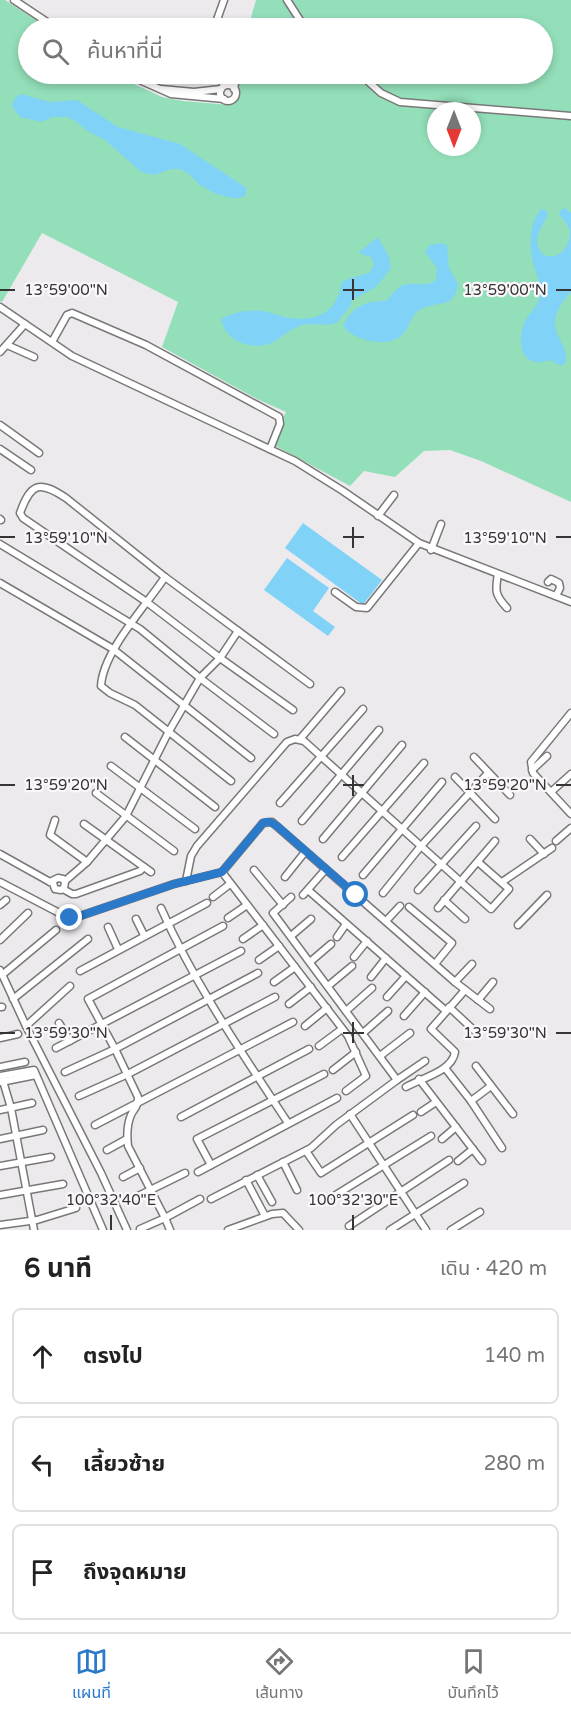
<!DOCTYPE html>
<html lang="th">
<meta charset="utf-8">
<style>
:root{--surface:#fff;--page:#f2f2f2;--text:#222;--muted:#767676;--line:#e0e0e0;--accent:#2b7aca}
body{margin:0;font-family:"Varela Round","Noto Sans Thai",sans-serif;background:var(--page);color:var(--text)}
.compass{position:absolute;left:427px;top:102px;width:54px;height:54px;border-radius:50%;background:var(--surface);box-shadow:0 3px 9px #0003;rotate:180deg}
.stop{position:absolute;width:18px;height:18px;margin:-14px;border:4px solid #2b7aca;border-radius:50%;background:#fff}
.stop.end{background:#2b7aca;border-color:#fff;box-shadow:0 2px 6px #0008}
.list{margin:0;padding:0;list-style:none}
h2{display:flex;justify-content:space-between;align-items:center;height:78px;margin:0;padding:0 24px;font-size:26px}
h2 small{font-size:20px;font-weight:400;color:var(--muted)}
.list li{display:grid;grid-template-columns:39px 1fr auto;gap:18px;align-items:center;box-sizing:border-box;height:96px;margin:0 12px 12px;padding:0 12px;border:2px solid var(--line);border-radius:9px}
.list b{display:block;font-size:22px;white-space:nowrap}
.list em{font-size:20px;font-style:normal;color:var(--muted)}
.icon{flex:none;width:33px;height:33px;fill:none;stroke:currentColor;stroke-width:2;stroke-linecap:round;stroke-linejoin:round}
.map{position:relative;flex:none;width:571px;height:1230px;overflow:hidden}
.search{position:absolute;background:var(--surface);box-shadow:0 3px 9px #0003;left:18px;right:18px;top:18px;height:66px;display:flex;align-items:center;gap:15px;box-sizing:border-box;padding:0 21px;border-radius:33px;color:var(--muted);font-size:22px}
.sheet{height:402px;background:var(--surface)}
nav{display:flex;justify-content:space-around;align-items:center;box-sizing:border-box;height:84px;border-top:2px solid var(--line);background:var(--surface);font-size:16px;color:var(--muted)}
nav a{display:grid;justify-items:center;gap:3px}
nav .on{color:var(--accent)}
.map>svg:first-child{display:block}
.green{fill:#93dfb9;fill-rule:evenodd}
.water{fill:#80d3f7}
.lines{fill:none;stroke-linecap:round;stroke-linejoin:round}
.minor-casing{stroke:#7a7779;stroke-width:9}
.minor{stroke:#fff;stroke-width:6}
.route{stroke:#2b7aca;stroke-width:8}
.ticks{fill:none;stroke:#363536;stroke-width:2}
.ticks-label{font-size:15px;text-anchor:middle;fill:#363536;stroke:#fbf7fa;stroke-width:4.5;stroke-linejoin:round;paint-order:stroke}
</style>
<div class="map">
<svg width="571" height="1230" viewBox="0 0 571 1230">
<rect width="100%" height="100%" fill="#edeaed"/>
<!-- green -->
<path class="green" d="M0 0H5L48 28H28V74H118L134 84 162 97 183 101 230 105 236 74H542V28H248L256 0H571V502L481 461 450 450 424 451 395 477 364 471 350 486 270 443 286 412 257 399 162 347 178 302 42 233 2 302 0 301ZM436 111H472V147H436Z"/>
<!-- water -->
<g class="water">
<path d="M21 94 50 102 77 100 118 127 180 144 242 185 246 188V195L240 198H232L216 194 200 185 188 173 180 169H171L154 175 141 172 105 140 89 132 74 120 66 117H53L42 122 20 117 12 106 15 98Z"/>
<path d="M565 208 571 213V292C560 304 550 319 558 335 562 345 567 350 566 362L561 366 550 360C546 361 541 363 536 362 518 359 519 336 524 323 529 313 538 307 540 295 541 282 536 274 533 263 529 245 529 223 541 209L546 210 548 215C541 228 530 242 544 255 559 261 571 246 570 230 568 224 562 219 559 214L561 210Z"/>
<path d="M378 237 389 257 391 268 377 286 351 301V305L338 322C326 328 309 321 297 327 287 331 279 341 269 344 248 350 225 340 221 319 232 312 250 309 263 311 272 312 281 317 290 318 319 322 337 311 342 282L348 279 369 273 374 265 371 257 358 253Z"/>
<path d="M440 243 447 245 449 268 458 284 456 293 450 301C440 305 426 305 418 311 410 317 410 327 403 334 389 349 354 341 343 326 352 306 366 301 386 301 391 296 396 289 401 286 413 280 424 289 436 280L437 268 425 252 430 245Z"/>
<path d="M303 523 382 580 363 605 285 548Z"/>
<path d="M287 558 329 588 313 611 335 627 328 636 264 590Z"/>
</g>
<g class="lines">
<!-- minor casing -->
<g class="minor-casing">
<g id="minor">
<path d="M14 0 56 28"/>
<path d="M287 0 305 28"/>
<path d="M214 28 224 0"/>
<path d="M126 74 171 94 224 99"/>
<path d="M360 74 381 93 400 102 571 116"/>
<circle cx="228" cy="93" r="8"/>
<path d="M223 86 227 74"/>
<path d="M161 89 194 92 221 89"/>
<path d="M234 89 237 74"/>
<path d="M0 307 72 356 295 461 343 491 419 543 571 602"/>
<path d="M52 342 67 315 72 313 146 345 279 417 280 424 270 449"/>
<path d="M7 345 34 357"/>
<path d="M0 352 25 324"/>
<path d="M0 425 39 453"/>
<path d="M0 449 31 470"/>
<path d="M378 516 394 495"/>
<path d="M0 519 1 520"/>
<path d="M0 544 140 629 200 678 274 734"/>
<path d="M431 550 441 524"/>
<path d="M498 574C495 591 495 595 507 608"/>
<path d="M165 577C146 606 103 651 101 686L110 693 135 705 231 781"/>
<path d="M548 582 551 579 559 583 560 588 556 596"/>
<path d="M0 583 113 649 251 758"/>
<path d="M335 592 356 607 367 608 419 543"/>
<path d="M293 710 220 658 148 603 23 518 20 513C31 483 39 480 66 498L165 577 310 684"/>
<path d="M571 713 531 762 533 773 571 814"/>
<path d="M125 737 215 807"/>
<path d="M300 739 341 691"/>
<path d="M474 757 510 795"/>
<path d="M111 766 195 829"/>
<path d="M532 770 547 756"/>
<path d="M455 777 495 819"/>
<path d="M551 792 571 774"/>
<path d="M96 793 174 851"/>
<path d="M280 803 363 709"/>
<path d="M55 820 50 835 87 862"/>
<path d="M302 821 379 730"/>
<path d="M84 824 151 872"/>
<path d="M323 839 402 745"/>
<path d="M530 839 544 854"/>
<path d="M556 841 571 828"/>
<path d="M0 854 50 882"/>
<path d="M342 857 424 763"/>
<path d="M254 870 283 905"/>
<path d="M222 872 348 1036 366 1076 346 1091"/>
<path d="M363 875 442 782"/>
<path d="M285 877 305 852"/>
<path d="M58 878 63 879 65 882 64 888 61 890 55 889 53 883 50 882Z"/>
<path d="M65 881 87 862 126 816 168 733 200 678 220 658 238 631"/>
<path d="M186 881 191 856 197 846 287 742 295 739 304 741 491 909 509 889 478 862"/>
<path d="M0 882 65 916 77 917 174 884 222 872 263 823 272 822 455 982 490 1009"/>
<path d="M502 882 552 848"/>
<path d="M63 889 72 894H76L140 871 144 867"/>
<path d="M308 890 446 1011"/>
<path d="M418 890 476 826"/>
<path d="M383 893 421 846 488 773"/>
<path d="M303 895 325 870"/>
<path d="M213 897 230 884"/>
<path d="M444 900 465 919"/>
<path d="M0 905 6 900"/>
<path d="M409 907 452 943 435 964"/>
<path d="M161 908C195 985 242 1053 288 1123"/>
<path d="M438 908 495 841"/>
<path d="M228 918 247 905"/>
<path d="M136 919 144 935"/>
<path d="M386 921 400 906"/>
<path d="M518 925 547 895"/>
<path d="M108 927 118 949"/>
<path d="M291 936 311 919"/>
<path d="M337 937 346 924"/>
<path d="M243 939 263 925"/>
<path d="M0 940 28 913"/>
<path d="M354 957 367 941"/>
<path d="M259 960 279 946"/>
<path d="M310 962 331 944"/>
<path d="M0 970 26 1026 101 1173 127 1230"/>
<path d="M80 971 207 903"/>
<path d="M2 975 56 930"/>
<path d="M371 977 386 958"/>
<path d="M274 982 295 967"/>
<path d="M455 982 472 964"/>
<path d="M328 986 352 966"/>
<path d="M387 997 406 976"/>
<path d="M13 999 88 939"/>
<path d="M478 1000 493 982"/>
<path d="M289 1004 311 987"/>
<path d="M0 1007H2"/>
<path d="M449 1007 477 1033"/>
<path d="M346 1011 372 988"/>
<path d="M404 1016 425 992"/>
<path d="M59 1023 70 1041"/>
<path d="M26 1026 70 986"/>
<path d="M305 1026 327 1008"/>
<path d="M363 1033 388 1011"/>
<path d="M0 1038 18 1034"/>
<path d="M319 1046 342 1029"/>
<path d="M56 1048 241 951"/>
<path d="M380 1056 410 1033"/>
<path d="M476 1066 513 1114"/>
<path d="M0 1067 25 1062"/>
<path d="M445 1068 471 1101 502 1148"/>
<path d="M333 1070 356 1052"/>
<path d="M65 1072 115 1049 258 973"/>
<path d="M0 1076 34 1070 103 1230"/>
<path d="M419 1079 482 1161"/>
<path d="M397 1080 425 1061"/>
<path d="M3 1081 11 1108 34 1230"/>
<path d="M1 1082 36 1075"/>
<path d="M406 1087C421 1078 452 1072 455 1052L431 1029 465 990"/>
<path d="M79 1096 128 1074 275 997"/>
<path d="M471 1101 491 1086"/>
<path d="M0 1110 32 1103"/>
<path d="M421 1112 436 1102"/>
<path d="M350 1114 426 1230"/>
<path d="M181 1117 309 1049"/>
<path d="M95 1125 293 1022"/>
<path d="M0 1139 43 1130"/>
<path d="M442 1139 456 1127"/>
<path d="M107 1150 127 1139"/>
<path d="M306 1151 321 1173 413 1115"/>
<path d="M458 1161 473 1149"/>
<path d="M283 1162 297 1190"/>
<path d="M211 1165 197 1139 324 1074"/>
<path d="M0 1166 51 1157"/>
<path d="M198 1172 337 1098"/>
<path d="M257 1175 272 1202"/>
<path d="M123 1177 140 1168"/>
<path d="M246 1180 265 1216"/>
<path d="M0 1195 63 1184"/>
<path d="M334 1196 431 1136"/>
<path d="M132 1199 185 1173"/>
<path d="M211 1199 311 1148 336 1125 397 1080 273 913 291 897"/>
<path d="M0 1225 37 1220 76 1208"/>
<path d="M349 1226 449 1160"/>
<path d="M140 1229 165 1218 128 1146C127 1137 127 1124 131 1115 134 1108 139 1106 138 1097L115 1049 88 999 223 926"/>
<path d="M170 1230 165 1218 200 1199"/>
<path d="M228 1230 272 1214 283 1213 299 1230"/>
<path d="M390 1230 464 1183"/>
<path d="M451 1230 480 1212"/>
</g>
</g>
<!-- minor -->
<use href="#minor" class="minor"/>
</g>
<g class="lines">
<!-- route -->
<path class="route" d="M70 918 77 917 174 884 222 872 263 823C269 820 272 823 277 826L356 895"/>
</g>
<!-- ticks -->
<path class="ticks" d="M353 279V300M0 290H15M343 290H364M556 290H571M353 527V548M0 537H15M343 537H364M556 537H571M353 775V796M0 785H15M343 785H364M556 785H571M353 1022V1043M0 1033H15M343 1033H364M556 1033H571M111 1215V1230M353 1215V1230"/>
<g class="ticks-label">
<text x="505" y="295">13°59'00"N</text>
<text x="66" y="295">13°59'00"N</text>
<text x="505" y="543">13°59'10"N</text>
<text x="66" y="543">13°59'10"N</text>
<text x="505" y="790">13°59'20"N</text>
<text x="66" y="790">13°59'20"N</text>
<text x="66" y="1038">13°59'30"N</text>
<text x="505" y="1038">13°59'30"N</text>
<text x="111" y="1205">100°32'40"E</text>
<text x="353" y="1205">100°32'30"E</text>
</g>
</svg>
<svg class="compass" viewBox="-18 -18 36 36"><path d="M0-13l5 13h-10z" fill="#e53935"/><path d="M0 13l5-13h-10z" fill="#767676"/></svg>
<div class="stop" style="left:356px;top:895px"></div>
<div class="stop end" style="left:70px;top:918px"></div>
<div class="search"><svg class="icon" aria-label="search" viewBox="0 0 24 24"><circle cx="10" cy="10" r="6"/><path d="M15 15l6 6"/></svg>ค้นหาที่นี่</div>
</div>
<section class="sheet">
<h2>6 นาที<small>เดิน · 420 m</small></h2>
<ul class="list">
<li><svg class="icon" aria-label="ahead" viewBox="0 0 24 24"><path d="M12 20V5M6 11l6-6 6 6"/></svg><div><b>ตรงไป</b></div><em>140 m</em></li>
<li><svg class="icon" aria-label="left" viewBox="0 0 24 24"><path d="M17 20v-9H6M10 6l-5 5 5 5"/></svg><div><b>เลี้ยวซ้าย</b></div><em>280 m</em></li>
<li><svg class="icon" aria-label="arrive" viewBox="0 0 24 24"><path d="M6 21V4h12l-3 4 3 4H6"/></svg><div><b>ถึงจุดหมาย</b></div></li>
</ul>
</section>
<nav>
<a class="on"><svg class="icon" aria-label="map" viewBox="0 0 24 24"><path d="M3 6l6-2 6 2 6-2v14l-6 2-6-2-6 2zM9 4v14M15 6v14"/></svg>แผนที่</a>
<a><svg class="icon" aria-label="directions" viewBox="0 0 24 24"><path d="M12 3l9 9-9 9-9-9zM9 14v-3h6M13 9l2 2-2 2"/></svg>เส้นทาง</a>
<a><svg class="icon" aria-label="saved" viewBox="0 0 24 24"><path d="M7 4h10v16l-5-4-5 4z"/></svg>บันทึกไว้</a>
</nav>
